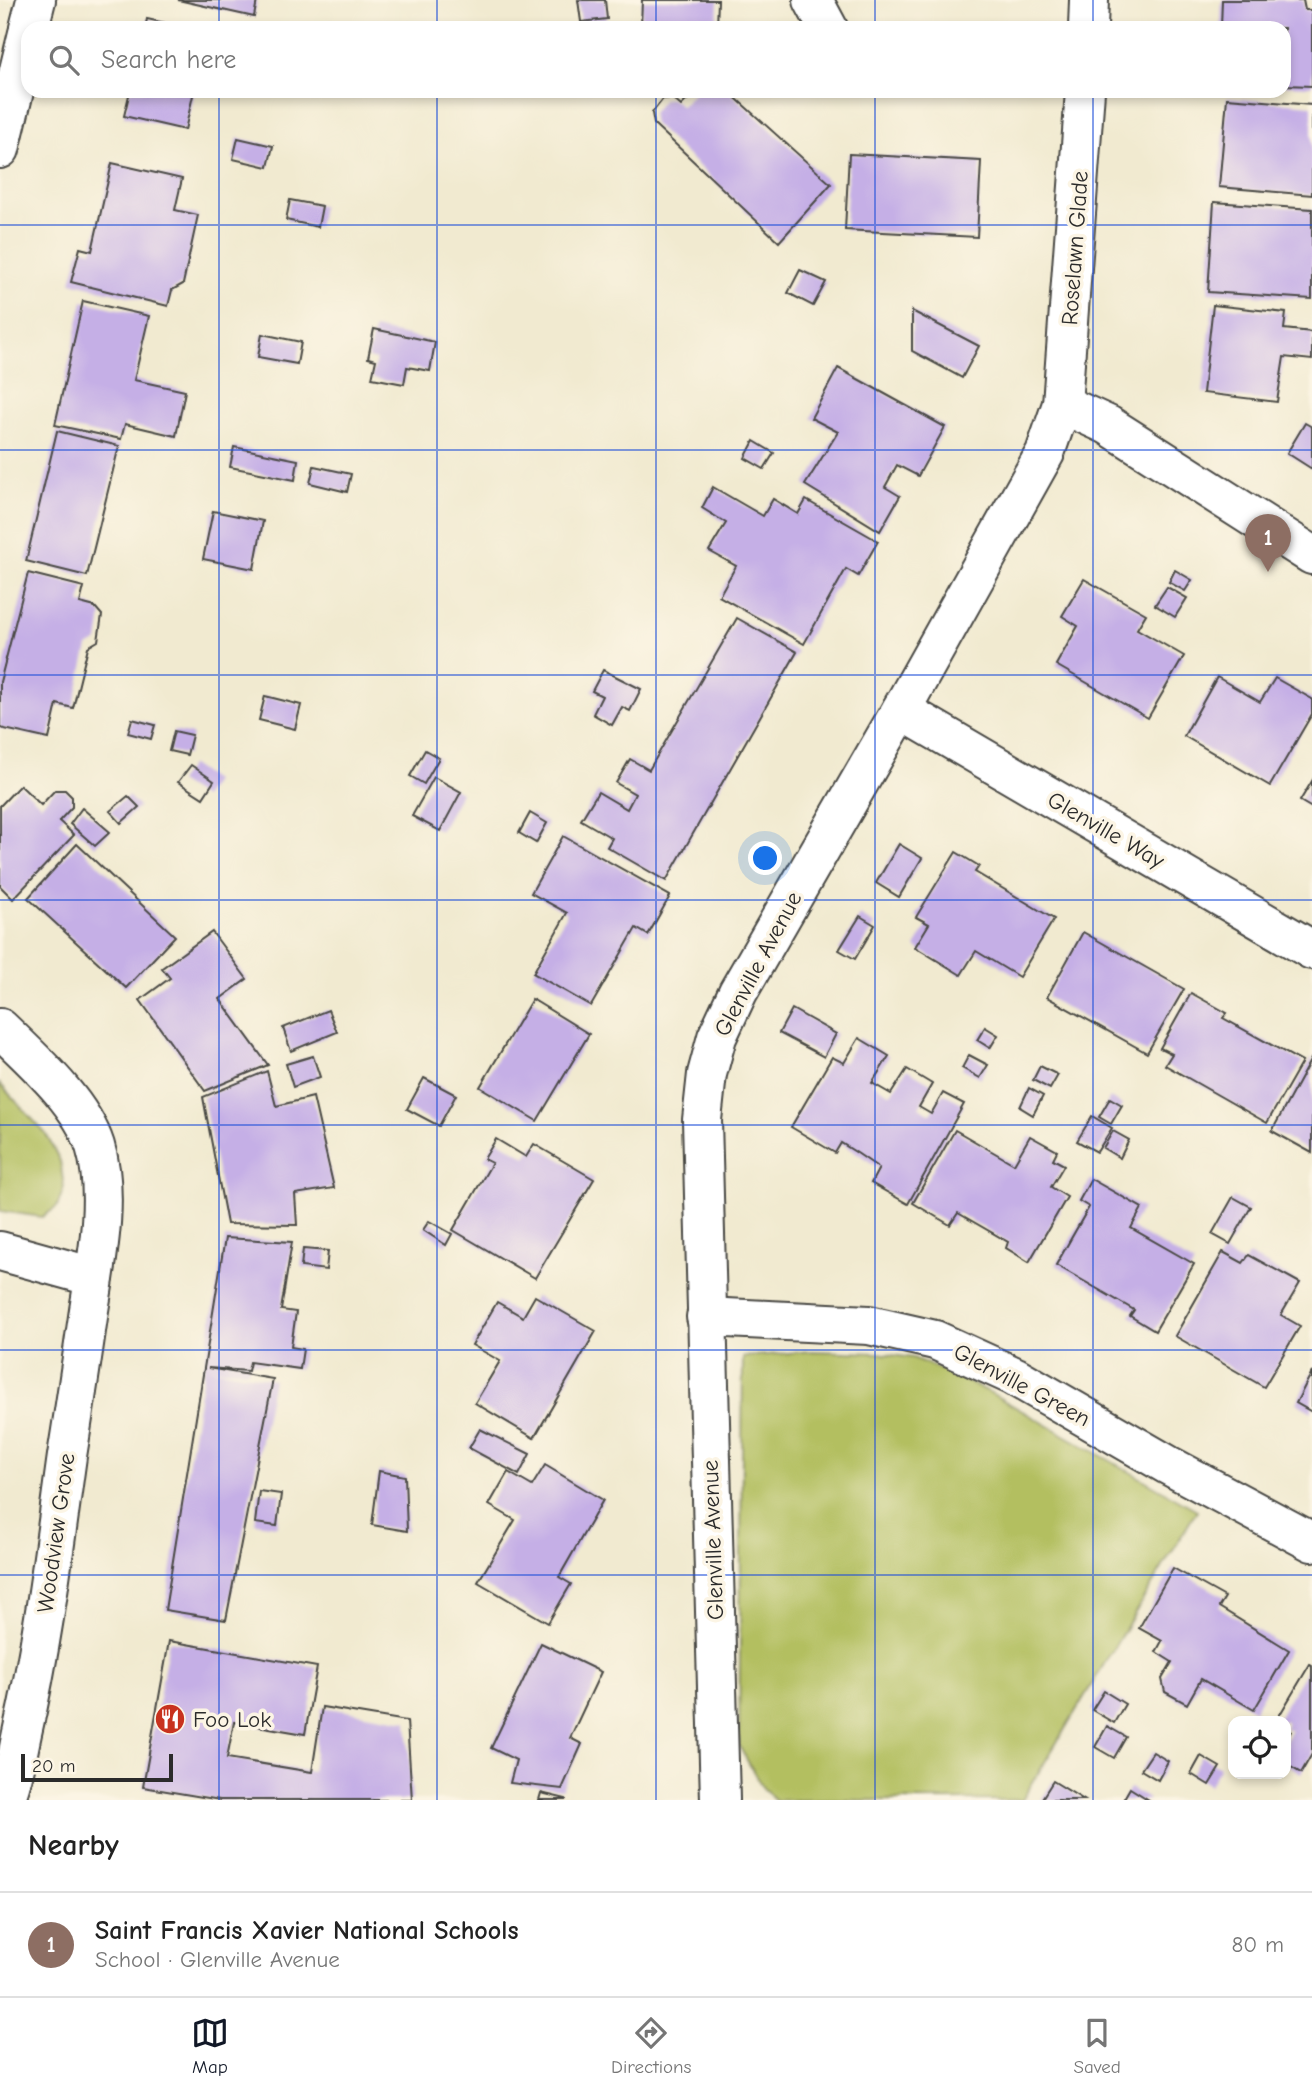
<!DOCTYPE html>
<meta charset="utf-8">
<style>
:root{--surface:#fff;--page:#f2f2f2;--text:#222;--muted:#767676;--line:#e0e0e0;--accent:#111827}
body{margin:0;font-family:"Comic Neue",sans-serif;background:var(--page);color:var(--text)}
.controls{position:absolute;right:21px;bottom:21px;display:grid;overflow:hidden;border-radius:14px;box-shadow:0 4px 10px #0003}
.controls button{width:63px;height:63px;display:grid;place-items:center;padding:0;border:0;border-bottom:2px solid var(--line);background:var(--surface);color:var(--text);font:35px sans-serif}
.scale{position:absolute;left:21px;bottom:18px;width:152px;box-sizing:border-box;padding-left:7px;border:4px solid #2b2b2b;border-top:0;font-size:19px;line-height:24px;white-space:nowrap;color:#2b2b2b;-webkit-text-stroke:5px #fcf5e5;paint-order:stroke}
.you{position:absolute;left:766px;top:859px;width:24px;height:24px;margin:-18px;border:5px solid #fff;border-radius:50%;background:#1a73e8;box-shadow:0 0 0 10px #1a73e833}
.badge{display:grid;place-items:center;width:46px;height:46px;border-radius:50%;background:var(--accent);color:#fff;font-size:23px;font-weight:700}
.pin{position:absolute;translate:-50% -58px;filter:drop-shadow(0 2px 4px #0008)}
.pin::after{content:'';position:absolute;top:37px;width:24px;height:21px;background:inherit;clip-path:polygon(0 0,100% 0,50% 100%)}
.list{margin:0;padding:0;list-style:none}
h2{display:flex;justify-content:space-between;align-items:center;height:91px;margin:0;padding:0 28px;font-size:30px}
h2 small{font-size:23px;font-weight:400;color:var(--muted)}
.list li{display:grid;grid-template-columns:46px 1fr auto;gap:21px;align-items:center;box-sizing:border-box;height:105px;padding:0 28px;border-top:2px solid var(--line)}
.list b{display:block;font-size:26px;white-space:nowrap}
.list p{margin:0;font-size:23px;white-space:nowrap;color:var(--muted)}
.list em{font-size:23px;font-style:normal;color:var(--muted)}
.icon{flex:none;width:38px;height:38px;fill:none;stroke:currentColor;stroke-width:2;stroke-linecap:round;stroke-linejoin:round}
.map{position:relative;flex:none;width:1312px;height:1800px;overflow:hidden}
.search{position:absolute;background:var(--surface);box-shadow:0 4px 10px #0003;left:21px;right:21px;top:21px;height:77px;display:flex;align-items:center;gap:18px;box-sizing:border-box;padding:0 24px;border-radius:21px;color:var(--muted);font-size:26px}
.sheet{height:196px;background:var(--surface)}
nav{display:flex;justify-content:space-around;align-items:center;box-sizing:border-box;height:98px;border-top:2px solid var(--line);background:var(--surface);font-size:19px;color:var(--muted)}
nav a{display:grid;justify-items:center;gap:4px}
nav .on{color:var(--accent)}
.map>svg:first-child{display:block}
.green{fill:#b3bf61;stroke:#6f7546;stroke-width:2}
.building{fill:#c5afe6}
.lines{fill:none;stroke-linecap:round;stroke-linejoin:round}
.minor-casing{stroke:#494844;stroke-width:42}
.minor{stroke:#fff;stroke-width:38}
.grid{fill:none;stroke:#1d4ed8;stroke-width:2;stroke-opacity:0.55}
.labels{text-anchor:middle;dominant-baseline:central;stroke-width:7;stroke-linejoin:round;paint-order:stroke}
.street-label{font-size:23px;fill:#2b2b2b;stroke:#fcf5e5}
.poi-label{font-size:23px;fill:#2b2b2b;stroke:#fcf5e5;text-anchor:start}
</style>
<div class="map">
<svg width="1312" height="1800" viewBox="0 0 1312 1800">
<rect width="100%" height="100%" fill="#fcf5e5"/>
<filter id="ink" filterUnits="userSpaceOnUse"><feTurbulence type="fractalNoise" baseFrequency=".0143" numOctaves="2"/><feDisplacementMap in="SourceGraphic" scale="14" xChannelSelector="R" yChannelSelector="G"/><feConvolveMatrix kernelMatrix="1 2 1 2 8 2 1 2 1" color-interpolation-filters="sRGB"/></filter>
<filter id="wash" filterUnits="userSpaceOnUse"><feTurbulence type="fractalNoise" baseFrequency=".00686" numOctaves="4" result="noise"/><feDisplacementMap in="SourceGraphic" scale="28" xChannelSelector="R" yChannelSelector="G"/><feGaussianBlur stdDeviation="1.57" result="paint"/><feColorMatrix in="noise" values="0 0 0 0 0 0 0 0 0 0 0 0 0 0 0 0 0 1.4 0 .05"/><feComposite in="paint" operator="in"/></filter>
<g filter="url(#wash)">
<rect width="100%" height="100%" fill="#f1ead0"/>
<!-- green -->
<g class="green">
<path d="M0 1084 46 1134 60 1161 64 1187 57 1207 42 1217 0 1211Z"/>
<path d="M812 1351 878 1353 913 1358 944 1371 987 1391 1197 1510 1022 1800H776L764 1790 739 1746 743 1357Z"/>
</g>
<g id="blocks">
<!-- building -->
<g class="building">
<path d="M178 0H257L254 17Z"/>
<path d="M578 0H605L607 19 581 22Z"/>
<path d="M642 0H718L717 28 641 27Z"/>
<path d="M1222 0H1303L1305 10H1312V86L1284 85V28H1221Z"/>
<path d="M147 19 184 27V28H145Z"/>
<path d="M130 91H194L185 130 124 116Z"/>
<path d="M696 91H728L831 184 779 242 654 124 652 113 663 99 672 98 681 106Z"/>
<path d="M1227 98 1312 105V195L1219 187Z"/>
<path d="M238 138 273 146 268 167 233 159Z"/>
<path d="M849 154 981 161 977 237 845 230Z"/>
<path d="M112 163 182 179 175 210 198 215 183 284 172 290 168 306 71 282 80 248 92 251Z"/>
<path d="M290 200 322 206 318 227 286 220Z"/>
<path d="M1214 202 1312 209V299L1208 292Z"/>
<path d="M800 270 826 282 813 306 788 293Z"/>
<path d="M83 301 149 316 134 380 185 391 176 436 125 424 121 439 55 425Z"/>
<path d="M1213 305 1286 313 1284 329 1312 332V360L1284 357 1277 402 1203 393Z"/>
<path d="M912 311 979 346 962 378 912 351Z"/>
<path d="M374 329 435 342 430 371 407 367 404 384 372 378 376 360 368 358Z"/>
<path d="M262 334 301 342 297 364 258 357Z"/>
<path d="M838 368 945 427 918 476 897 465 885 487 900 496 880 531 805 485 838 432 811 418Z"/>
<path d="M1305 423 1312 427V469L1287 453Z"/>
<path d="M57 431 119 446 87 576 26 561Z"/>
<path d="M754 441 774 453 764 469 745 458Z"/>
<path d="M234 447 298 460 295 480 230 467Z"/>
<path d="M314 466 351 474 347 492 310 483Z"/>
<path d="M713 487 763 516 773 499 798 514 806 500 878 541 858 576 846 569 804 644 719 596 736 566 709 551 726 523 702 508Z"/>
<path d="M213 511 263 521 254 569 203 559Z"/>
<path d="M1175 570 1192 580 1185 591 1169 582Z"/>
<path d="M28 573 84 587 80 603 95 607 102 615 98 641 88 647 73 708 57 704 49 739 0 728V682Z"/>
<path d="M1084 579 1146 614 1137 629 1184 656 1148 718 1056 665 1078 626 1062 616Z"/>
<path d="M1167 587 1187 598 1175 617 1155 605Z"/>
<path d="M737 618 797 652 666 881 607 847 612 838 581 820 598 792 627 809 635 794 616 783 630 759 649 770Z"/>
<path d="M603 670 641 689 630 711 622 707 612 725 593 714 602 696 592 691Z"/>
<path d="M1217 677 1260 702 1275 678 1312 699V714L1270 786 1184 736Z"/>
<path d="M265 696 301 705 295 729 259 720Z"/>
<path d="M132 719 155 725 151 739 128 733Z"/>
<path d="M174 731 192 735 187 755 169 751Z"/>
<path d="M425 750 439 758 424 784 410 776Z"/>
<path d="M191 765 214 781 203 798 178 782Z"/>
<path d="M434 777 461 792 440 831 412 816Z"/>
<path d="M1312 781V808L1300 801Z"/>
<path d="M20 785 41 805 55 790H65L72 797V807L59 821 74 835 13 899 0 886V806Z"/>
<path d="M128 796 139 807 121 823 110 811Z"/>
<path d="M82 808 110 832 95 846 70 824Z"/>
<path d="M530 813 547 823 536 843 519 833Z"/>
<path d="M563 836 670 896 648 935 636 928 591 1006 533 973 567 913 531 893Z"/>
<path d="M77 844 175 936 126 988 28 898Z"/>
<path d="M899 844 922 858 899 897 876 883Z"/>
<path d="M956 852 979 866 975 872 1054 919 1019 977 976 951 961 975 915 947 929 924 916 917Z"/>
<path d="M860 916 875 925 855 959 839 950Z"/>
<path d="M212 932 247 979 220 999 268 1065 205 1091 140 1000 170 978 162 968Z"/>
<path d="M1083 932 1184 989 1147 1053 1047 997Z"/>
<path d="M1191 993 1227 1013 1223 1018 1302 1062 1267 1123 1165 1065 1172 1054 1160 1048Z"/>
<path d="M532 999 589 1034 537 1121 480 1087Z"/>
<path d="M792 1009 836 1034 824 1057 779 1033Z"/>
<path d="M328 1010 337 1032 291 1051 283 1028Z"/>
<path d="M985 1027 998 1035 990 1048 977 1040Z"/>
<path d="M859 1038 889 1056 872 1083 891 1094 907 1069 932 1084 919 1107 931 1114 943 1093 964 1104 908 1204 871 1183 879 1168 857 1153 841 1143 835 1153 791 1127 832 1057 844 1063Z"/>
<path d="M969 1055 988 1065 980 1078 962 1068Z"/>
<path d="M313 1056 320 1077 293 1087 286 1064Z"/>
<path d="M1312 1057V1153L1272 1131Z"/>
<path d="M1040 1066 1058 1075 1050 1089 1033 1080Z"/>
<path d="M267 1071 276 1106 313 1097 334 1188 295 1194 297 1225 227 1224 203 1097Z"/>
<path d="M424 1078 456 1095 439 1126 407 1109Z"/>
<path d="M1029 1088 1043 1096 1033 1115 1020 1107Z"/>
<path d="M1110 1098 1122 1105 1111 1124 1099 1117Z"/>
<path d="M1092 1116 1112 1128 1097 1152 1077 1141Z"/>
<path d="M955 1130 1014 1164 1030 1136 1057 1151 1053 1159 1064 1165 1051 1187 1067 1197 1029 1262 1006 1248 1008 1242 958 1213 950 1225 913 1203Z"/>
<path d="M1113 1131 1129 1140 1120 1158 1103 1148Z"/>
<path d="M496 1139 526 1157 534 1144 594 1179 535 1278 453 1230 492 1163 484 1159Z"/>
<path d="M1091 1179 1142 1208 1131 1228 1194 1264 1155 1331 1130 1316 1134 1310 1056 1265 1089 1207 1079 1201Z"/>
<path d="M1233 1197 1251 1207 1230 1244 1212 1234Z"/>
<path d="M429 1221 452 1234 446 1245 423 1230Z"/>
<path d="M225 1238 292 1242 281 1310 296 1312 291 1347 303 1349 300 1369 250 1362 248 1371 208 1368 273 1379 226 1620 165 1610Z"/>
<path d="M303 1249 328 1251 326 1270 301 1267Z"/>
<path d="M1223 1252 1243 1263 1249 1255 1300 1283 1281 1315 1300 1326 1264 1387 1175 1336Z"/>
<path d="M535 1296 596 1331 534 1438 475 1403 500 1361 472 1345 497 1302 523 1317Z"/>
<path d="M1312 1372V1412L1296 1403Z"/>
<path d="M480 1429 530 1454 519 1475 469 1448Z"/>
<path d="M545 1465 603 1500 559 1577 571 1584 548 1623 478 1582 515 1520 489 1505 508 1472 532 1486Z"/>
<path d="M379 1471 405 1476 407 1531 372 1525Z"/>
<path d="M259 1491 281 1494 277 1526 255 1523Z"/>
<path d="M1173 1568 1225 1597 1219 1607 1289 1650 1254 1710 1201 1679 1187 1704 1165 1692 1162 1679 1172 1662 1156 1652 1162 1641 1139 1628Z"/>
<path d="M169 1641 317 1667 305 1734 234 1722 227 1758 312 1772 322 1707 407 1721 412 1800H220L143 1787Z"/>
<path d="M541 1643 601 1672 570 1738 582 1744 562 1789 510 1783 516 1760 491 1748Z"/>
<path d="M1310 1664 1312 1665V1754L1301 1773 1286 1764V1740L1291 1731 1286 1728V1721H1276Z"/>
<path d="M1104 1691 1125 1704 1114 1723 1092 1710Z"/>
<path d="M1107 1726 1126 1737 1114 1758 1095 1747Z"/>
<path d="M1153 1752 1168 1761 1158 1780 1141 1770Z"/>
<path d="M1201 1756 1220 1767 1209 1785 1191 1774Z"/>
<path d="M1053 1781 1084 1800H1041Z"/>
<path d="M1130 1788 1149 1800H1123Z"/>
<path d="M541 1793 566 1799V1800H539Z"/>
</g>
</g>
</g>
<g filter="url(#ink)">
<use href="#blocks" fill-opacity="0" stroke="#494844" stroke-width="2"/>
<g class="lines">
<!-- minor casing -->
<g class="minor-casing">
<g id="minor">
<path d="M813 0 828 28"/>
<path d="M29 28 36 0"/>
<path d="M1088 28 1089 0"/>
<path d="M0 149 28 33"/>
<path d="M1062 404 1108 425 1312 555"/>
<path d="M901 710 1312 950"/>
<path d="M0 1028C33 1060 81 1102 95 1146 110 1195 97 1260 89 1310 82 1358 75 1407 67 1456 54 1549 43 1642 22 1733 17 1756 14 1779 5 1800"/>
<path d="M0 1251 94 1277"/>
<path d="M706 1317 869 1325 935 1340 1014 1376 1168 1465 1312 1542"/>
<path d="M720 1800 702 1120 707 1074 717 1037 738 992 901 710 1045 453 1062 404 1085 91"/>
</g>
</g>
<!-- minor -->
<use href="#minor" class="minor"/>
</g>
</g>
<!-- grid -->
<path class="grid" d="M219 0V28M437 0V28M656 0V28M875 0V28M1093 0V28M219 91V1800M437 91V1800M656 91V1800M875 91V1800M1093 91V1800M0 225H1312M0 450H1312M0 675H1312M0 900H1312M0 1125H1312M0 1350H1312M0 1575H1312"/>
<!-- icons -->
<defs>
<g id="restaurant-disc" transform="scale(1.575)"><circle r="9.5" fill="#c8321e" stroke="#fcf5e5"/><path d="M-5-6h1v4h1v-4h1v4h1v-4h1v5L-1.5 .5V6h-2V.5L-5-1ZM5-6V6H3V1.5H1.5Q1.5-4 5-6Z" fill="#fff"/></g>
</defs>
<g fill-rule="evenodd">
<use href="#restaurant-disc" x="170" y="1719"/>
</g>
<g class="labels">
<!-- street labels -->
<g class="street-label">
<text transform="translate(1075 248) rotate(-86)">Roselawn Glade</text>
<text transform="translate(1106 830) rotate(30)">Glenville Way</text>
<text transform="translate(758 964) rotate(-62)">Glenville Avenue</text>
<text transform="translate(1022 1385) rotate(28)">Glenville Green</text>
<text transform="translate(56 1533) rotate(-82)">Woodview Grove</text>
<text transform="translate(713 1540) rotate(-92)">Glenville Avenue</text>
</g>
<!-- poi labels -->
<g class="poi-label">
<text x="193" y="1719">Foo Lok</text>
</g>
</g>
</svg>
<div class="controls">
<button><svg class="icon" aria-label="locate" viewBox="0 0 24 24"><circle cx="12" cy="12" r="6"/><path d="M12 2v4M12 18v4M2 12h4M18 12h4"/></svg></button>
</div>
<div class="scale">20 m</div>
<div class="you"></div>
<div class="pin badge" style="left:1268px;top:572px;background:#8d6e63">1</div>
<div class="search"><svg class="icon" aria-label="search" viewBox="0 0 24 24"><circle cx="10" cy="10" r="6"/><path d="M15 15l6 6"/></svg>Search here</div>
</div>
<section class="sheet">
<h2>Nearby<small></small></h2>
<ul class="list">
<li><span class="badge" style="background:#8d6e63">1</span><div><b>Saint Francis Xavier National Schools</b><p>School · Glenville Avenue</p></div><em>80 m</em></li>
</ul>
</section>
<nav>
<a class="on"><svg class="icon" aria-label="map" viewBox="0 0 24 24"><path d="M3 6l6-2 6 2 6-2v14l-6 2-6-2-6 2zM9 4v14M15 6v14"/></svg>Map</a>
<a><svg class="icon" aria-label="directions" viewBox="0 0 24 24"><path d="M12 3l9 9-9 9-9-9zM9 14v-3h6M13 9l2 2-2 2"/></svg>Directions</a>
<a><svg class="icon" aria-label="saved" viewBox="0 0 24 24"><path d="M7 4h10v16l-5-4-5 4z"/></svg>Saved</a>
</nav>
